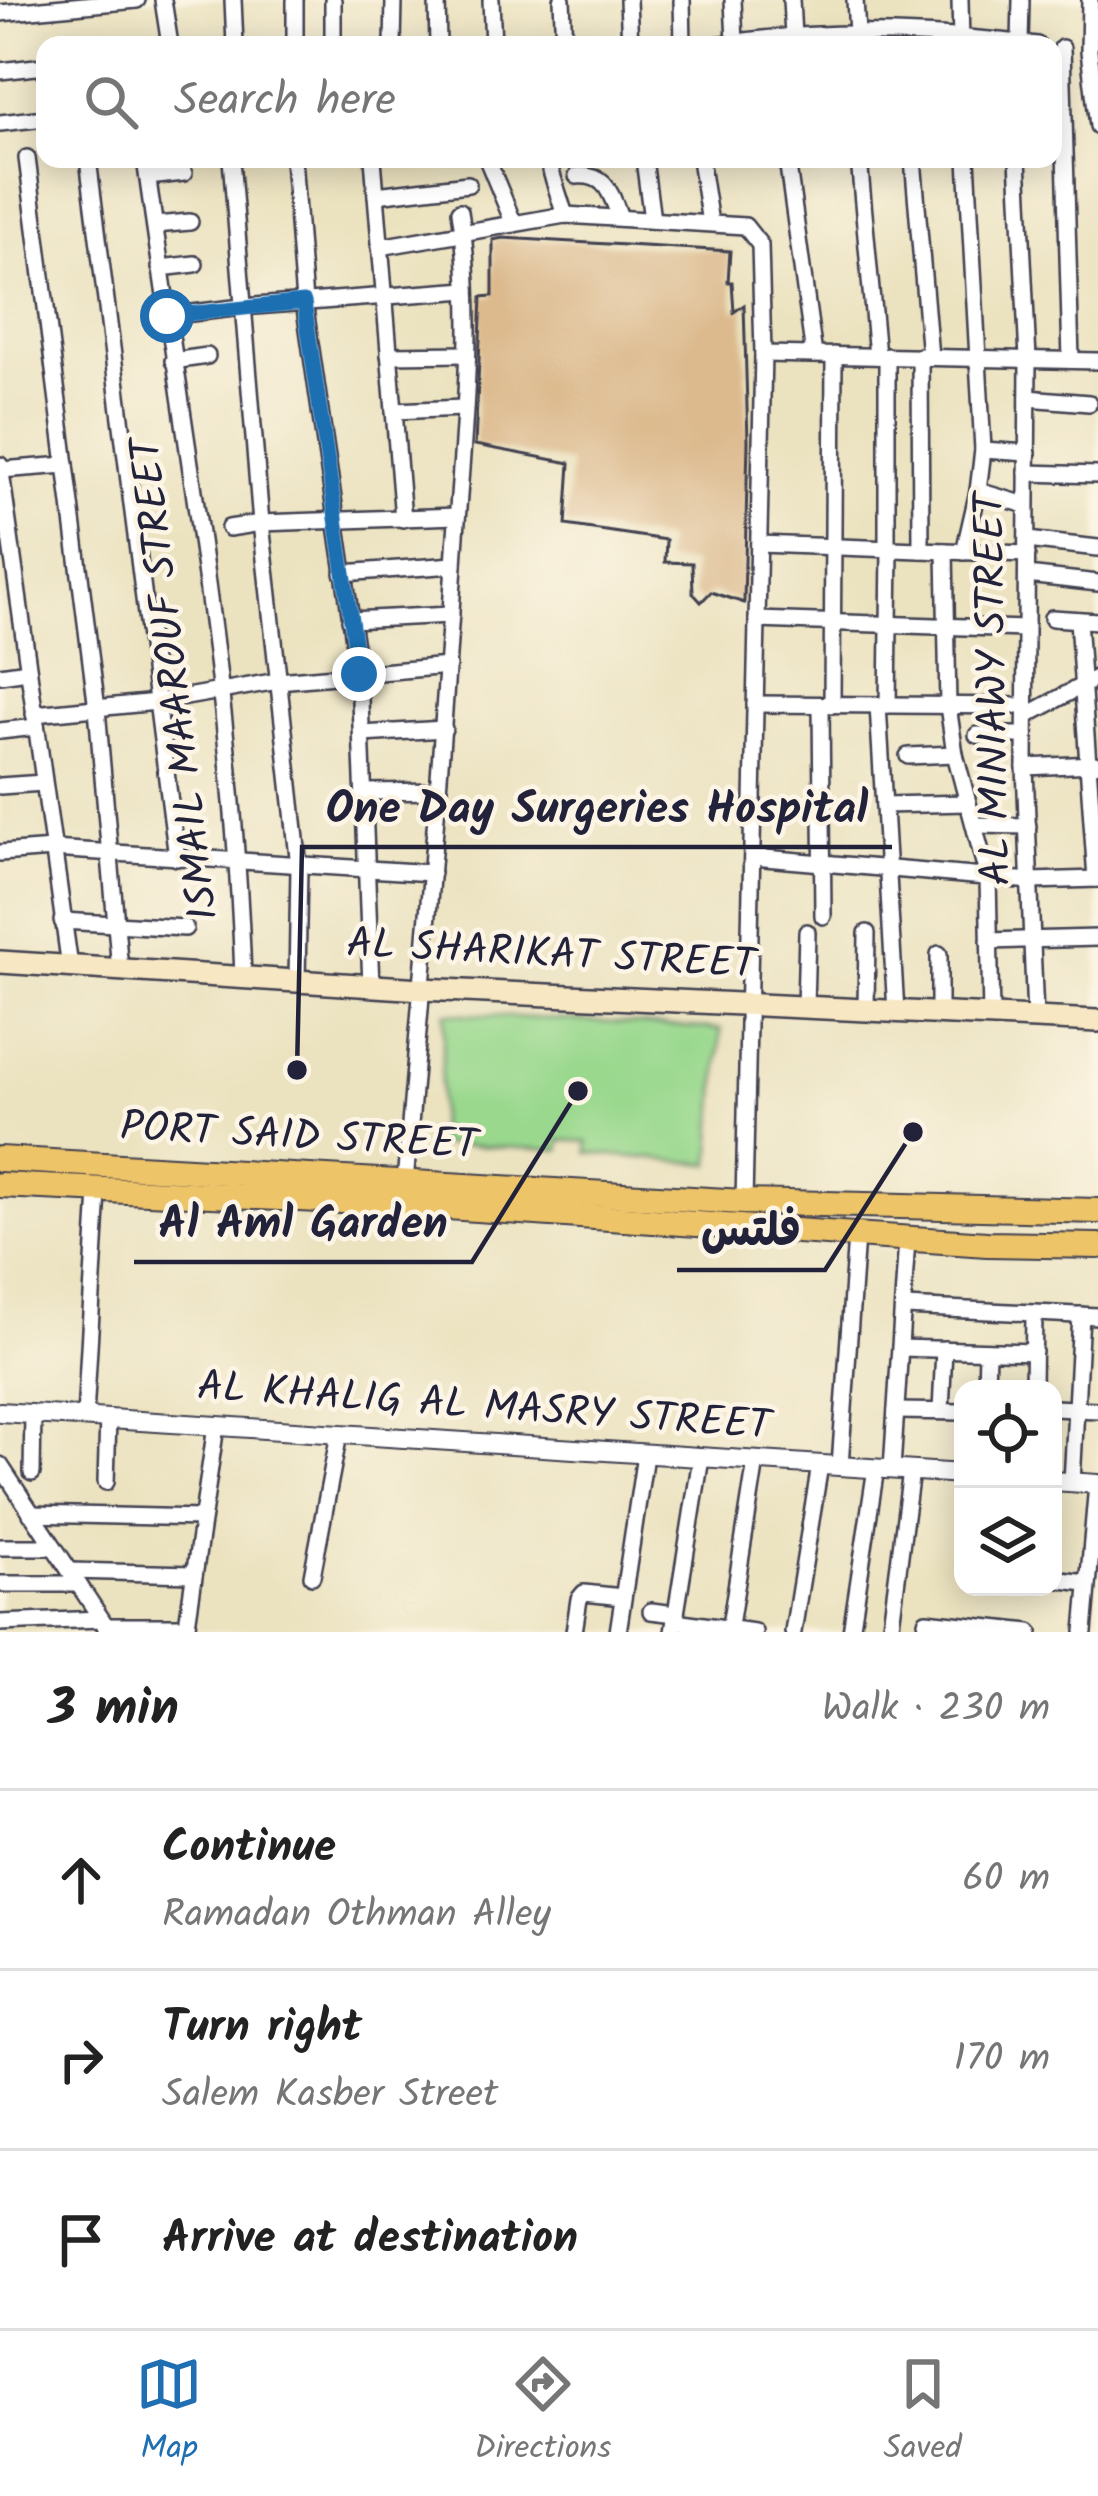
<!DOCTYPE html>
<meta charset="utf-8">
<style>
:root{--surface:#fff;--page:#f6f6f6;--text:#222;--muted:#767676;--line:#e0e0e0;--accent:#1f6fb2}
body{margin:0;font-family:Kalam,"Playpen Sans Arabic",sans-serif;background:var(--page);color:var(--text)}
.controls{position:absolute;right:36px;bottom:36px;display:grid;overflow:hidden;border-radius:24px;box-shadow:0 6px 30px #0003}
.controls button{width:108px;height:108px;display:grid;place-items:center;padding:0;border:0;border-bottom:3px solid var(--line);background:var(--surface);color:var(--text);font:60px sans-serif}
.stop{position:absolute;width:36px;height:36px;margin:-27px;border:9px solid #1f6fb2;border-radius:50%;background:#fff}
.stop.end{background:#1f6fb2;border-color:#fff;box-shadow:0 3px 12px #0008}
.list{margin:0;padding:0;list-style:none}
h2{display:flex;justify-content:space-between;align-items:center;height:156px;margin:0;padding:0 48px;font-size:51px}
h2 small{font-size:39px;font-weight:400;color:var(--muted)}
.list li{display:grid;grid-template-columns:78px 1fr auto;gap:36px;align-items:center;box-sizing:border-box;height:180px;padding:0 48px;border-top:3px solid var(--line)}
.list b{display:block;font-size:45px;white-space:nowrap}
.list p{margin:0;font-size:39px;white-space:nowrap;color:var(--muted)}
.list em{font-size:39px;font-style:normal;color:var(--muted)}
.icon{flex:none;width:66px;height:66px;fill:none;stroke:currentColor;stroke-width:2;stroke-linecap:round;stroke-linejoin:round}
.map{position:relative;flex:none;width:1098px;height:1632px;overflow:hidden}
.search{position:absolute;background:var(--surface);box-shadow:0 6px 30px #0003;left:36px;right:36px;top:36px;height:132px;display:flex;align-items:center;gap:30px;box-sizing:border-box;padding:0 42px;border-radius:24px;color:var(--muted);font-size:45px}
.sheet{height:696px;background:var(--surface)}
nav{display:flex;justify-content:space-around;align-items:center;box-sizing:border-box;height:168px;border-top:3px solid var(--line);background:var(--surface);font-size:33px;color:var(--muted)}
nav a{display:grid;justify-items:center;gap:6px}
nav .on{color:var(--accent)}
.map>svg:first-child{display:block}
.green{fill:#99d88d;stroke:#5e7d64;stroke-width:3}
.building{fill:#dcba8e}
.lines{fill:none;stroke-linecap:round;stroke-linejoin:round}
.minor-casing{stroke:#403f4f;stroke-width:20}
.tertiary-casing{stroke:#403f4f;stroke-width:22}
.secondary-casing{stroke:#403f4f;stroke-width:26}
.primary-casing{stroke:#403f4f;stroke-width:28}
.minor{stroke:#fff;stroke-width:15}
.tertiary{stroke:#fff;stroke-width:18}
.secondary{stroke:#f8e7c3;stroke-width:21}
.primary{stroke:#eec469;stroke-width:24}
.route{stroke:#1f6fb2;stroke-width:15}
.labels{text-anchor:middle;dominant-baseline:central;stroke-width:9;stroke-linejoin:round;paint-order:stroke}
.street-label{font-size:42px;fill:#22223b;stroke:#fcf5e5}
.leader{fill:none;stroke:#22223b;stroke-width:4.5}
.callout-dot{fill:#22223b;stroke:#fcf5e5;stroke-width:4.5}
.callout-label{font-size:45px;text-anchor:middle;font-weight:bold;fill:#22223b;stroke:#fcf5e5;stroke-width:9;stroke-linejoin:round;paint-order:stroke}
</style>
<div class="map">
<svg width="1098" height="1632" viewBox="0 0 1098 1632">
<rect width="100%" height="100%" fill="#fcf5e5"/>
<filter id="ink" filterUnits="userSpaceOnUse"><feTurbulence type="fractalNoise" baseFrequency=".00833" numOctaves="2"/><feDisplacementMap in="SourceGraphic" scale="24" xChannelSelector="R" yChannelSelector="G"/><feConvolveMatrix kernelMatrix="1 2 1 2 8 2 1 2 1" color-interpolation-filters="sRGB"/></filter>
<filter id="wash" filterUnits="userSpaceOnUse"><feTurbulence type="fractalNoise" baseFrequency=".004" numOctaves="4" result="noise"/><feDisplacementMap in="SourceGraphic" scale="48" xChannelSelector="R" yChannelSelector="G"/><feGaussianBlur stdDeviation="2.7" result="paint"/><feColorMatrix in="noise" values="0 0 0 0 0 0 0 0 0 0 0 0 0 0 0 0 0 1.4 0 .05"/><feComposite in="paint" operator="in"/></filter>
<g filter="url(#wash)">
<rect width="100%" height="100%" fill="#ebe2bf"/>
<!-- green -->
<path class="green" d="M445 1013 721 1029 711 1164 588 1153V1142L561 1140 560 1150 437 1144Z"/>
<g id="blocks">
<!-- building -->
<path class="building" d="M503 238 730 251 728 282H732L734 312 744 305 748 441 744 603 711 592 701 602 693 593 692 563 665 562 666 540 566 525 570 463 475 445 482 297 493 296V240Z"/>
</g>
</g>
<g filter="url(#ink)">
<use href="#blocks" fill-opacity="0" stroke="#403f4f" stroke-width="3"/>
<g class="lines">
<!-- minor casing -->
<g class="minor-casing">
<g id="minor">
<path d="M163 0 170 45"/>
<path d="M233 0 235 45"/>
<path d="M333 0V45"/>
<path d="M437 0 438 45"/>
<path d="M491 0 493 45"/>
<path d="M562 0 564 45"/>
<path d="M628 0 630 45"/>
<path d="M682 0 683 45"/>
<path d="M733 0 735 42"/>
<path d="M791 0 793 36"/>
<path d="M855 0 857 33"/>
<path d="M960 0 961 42"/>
<path d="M1090 0 1089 51 1098 126"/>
<path d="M0 13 137 0"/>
<path d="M1020 43 1021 0"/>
<path d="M295 45V0"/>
<path d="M393 45 394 0"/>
<path d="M716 45C823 28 930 32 1037 45"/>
<path d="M1062 48 1071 360"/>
<path d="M0 71 45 66"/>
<path d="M0 123 45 118"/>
<path d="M27 158 97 709 120 970"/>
<path d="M88 159 177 858"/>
<path d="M145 159C183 431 234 703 243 978"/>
<path d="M231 159 261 523 299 866 297 981"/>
<path d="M293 159 304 302 359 674 371 986"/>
<path d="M373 159 403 519"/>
<path d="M487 159 514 224"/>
<path d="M547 159 565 215"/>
<path d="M644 159 652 220"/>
<path d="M700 159 710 223"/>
<path d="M787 159 814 355"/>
<path d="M859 159 877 356"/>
<path d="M913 159 930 357"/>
<path d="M1018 159 1028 359 1025 767 1035 1018"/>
<path d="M577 176C607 174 610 193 620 217"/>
<path d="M148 177 184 173"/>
<path d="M376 195 468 184"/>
<path d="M155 225 190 222"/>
<path d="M380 247 565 215 745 226 760 245 763 354 744 1202"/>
<path d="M160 268 195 264"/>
<path d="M167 316 242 307 467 290"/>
<path d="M763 354 1098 361"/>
<path d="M389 355 467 354"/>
<path d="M887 356V549"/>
<path d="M920 356 921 550"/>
<path d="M173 361 207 356"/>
<path d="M1028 398 1089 403"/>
<path d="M394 411 463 408"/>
<path d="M983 450 1028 453"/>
<path d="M0 465 70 967"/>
<path d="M1 470 66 465"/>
<path d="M1027 473 1098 475"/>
<path d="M978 491 1026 505"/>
<path d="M229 528 261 523 457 516"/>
<path d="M1027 540 1098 548"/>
<path d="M759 544 1027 554"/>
<path d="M945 551 948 706 955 754 988 878 991 1016"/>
<path d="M964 552 978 491 983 450 967 159"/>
<path d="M343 573 454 565"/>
<path d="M1027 575 1098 583"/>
<path d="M1052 618 1098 621"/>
<path d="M350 620 451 615"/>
<path d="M757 620 1025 629"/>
<path d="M1078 620 1096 879"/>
<path d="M0 675 28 671"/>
<path d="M755 704 1026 706"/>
<path d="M821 705 823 916"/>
<path d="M832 705 834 355"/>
<path d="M878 705 896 1012"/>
<path d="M888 705 890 549"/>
<path d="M34 714 157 702 278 681 448 666"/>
<path d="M1026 716 1098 677"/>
<path d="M0 731 36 727"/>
<path d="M362 734 444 729"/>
<path d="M977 735H1025"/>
<path d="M908 756 955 754"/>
<path d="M1025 767 1095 764"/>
<path d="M0 786 43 783"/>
<path d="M366 792 440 791"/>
<path d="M884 805 968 803"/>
<path d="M976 825 1028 826"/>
<path d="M0 853 52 849 432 873"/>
<path d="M753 857 1031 881 1098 879"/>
<path d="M62 921 185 928"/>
<path d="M989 941 1098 938"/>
<path d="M805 1007 807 932"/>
<path d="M866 1010 867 933"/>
<path d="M939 1013V954"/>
<path d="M405 1182C423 976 441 771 454 565 461 449 478 327 460 211"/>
<path d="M904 1307 1098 1316"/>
<path d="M901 1348 1034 1352"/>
<path d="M986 1389 987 1351"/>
<path d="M1033 1389 1034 1313"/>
<path d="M1053 1408 1098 1410"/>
<path d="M896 1411 963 1412"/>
<path d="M941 1411 944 1349"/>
<path d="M85 1417 98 1192"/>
<path d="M0 1465 110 1632"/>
<path d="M840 1466 856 1236"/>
<path d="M892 1469 907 1239"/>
<path d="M32 1473 33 1414"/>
<path d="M106 1482 108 1418"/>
<path d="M1072 1482 1081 1315"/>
<path d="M31 1514 202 1518"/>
<path d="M0 1547H54"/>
<path d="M70 1571 194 1574"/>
<path d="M312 1576 339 1434"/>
<path d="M1053 1579 1086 1583"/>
<path d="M0 1584H78"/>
<path d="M651 1611 676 1614"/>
<path d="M675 1621 754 1632"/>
<path d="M926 1621 1030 1632"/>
<path d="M0 1623 101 1619"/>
<path d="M105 1626H187"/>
<path d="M186 1632 216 1426"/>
<path d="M574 1632 579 1599 584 1593 623 1597"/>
<path d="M618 1632 645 1455"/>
<path d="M673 1632 701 1458"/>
<path d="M729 1632 756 1461"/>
<path d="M793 1632 820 1465"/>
<path d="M851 1632 876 1468"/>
<path d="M890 1632 911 1471"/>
<path d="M1084 1632 1097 1484"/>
</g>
</g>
<!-- tertiary casing -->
<g class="tertiary-casing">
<g id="tertiary">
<path d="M0 1412 963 1474"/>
<path d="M1053 1481 1098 1484"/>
</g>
</g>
<!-- secondary casing -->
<g class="secondary-casing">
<path id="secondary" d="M0 962 422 989 1098 1021"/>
</g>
<!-- primary casing -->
<g class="primary-casing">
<g id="primary">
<path d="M0 1159 744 1202 1098 1211"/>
<path d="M0 1185 404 1204 987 1244 1098 1246"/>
</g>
</g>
<!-- minor -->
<use href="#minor" class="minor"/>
<!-- tertiary -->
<use href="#tertiary" class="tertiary"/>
<!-- secondary -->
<use href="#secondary" class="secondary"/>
<!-- primary -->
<use href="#primary" class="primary"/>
</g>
</g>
<g class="lines" filter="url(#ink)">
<!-- route -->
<path class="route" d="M167 316 304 302 359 674"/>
</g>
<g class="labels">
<!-- street labels -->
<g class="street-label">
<text transform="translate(176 679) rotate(-97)">ISMAIL MAAROUF STREET</text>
<text transform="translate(994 689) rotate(-91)">AL MINIAWY STREET</text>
<text transform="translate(551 955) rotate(3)">AL SHARIKAT STREET</text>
<text transform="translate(299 1137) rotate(3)">PORT SAID STREET</text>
<text transform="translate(484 1407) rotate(4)">AL KHALIG AL MASRY STREET</text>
</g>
</g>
<!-- callouts -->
<path class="leader" d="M297 1070L302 847H892M578 1091L472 1262H134M913 1132L825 1270H677"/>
<g class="callout-dot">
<circle cx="297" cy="1070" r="12"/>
<circle cx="578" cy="1091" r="12"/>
<circle cx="913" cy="1132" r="12"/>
</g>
<g class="callout-label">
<text x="597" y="823">One Day Surgeries Hospital</text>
<text x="303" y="1238">Al Aml Garden</text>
<text x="751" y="1245">فلتس</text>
</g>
</svg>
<div class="controls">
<button><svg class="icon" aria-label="locate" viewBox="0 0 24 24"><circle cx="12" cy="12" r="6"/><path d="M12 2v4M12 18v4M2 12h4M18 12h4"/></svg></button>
<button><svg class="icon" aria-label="layers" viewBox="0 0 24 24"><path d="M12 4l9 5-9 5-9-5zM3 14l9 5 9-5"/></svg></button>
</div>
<div class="stop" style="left:167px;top:316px"></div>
<div class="stop end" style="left:359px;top:674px"></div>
<div class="search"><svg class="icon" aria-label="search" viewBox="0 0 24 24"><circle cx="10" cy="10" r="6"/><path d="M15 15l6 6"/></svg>Search here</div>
</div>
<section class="sheet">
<h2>3 min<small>Walk · 230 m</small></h2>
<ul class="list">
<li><svg class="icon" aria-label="ahead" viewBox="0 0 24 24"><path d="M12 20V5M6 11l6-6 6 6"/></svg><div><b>Continue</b><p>Ramadan Othman Alley</p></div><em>60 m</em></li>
<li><svg class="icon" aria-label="right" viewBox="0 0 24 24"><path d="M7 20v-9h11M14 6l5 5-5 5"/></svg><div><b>Turn right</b><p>Salem Kasber Street</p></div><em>170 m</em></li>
<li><svg class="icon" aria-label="arrive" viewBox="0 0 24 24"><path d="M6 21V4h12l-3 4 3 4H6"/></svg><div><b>Arrive at destination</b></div></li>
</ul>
</section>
<nav>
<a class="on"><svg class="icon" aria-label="map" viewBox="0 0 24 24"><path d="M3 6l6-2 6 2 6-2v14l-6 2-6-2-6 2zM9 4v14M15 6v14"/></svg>Map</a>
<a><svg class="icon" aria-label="directions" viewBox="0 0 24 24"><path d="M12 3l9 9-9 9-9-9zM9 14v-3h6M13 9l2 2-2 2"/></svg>Directions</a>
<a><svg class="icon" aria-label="saved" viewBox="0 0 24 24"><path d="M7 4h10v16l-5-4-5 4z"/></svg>Saved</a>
</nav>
